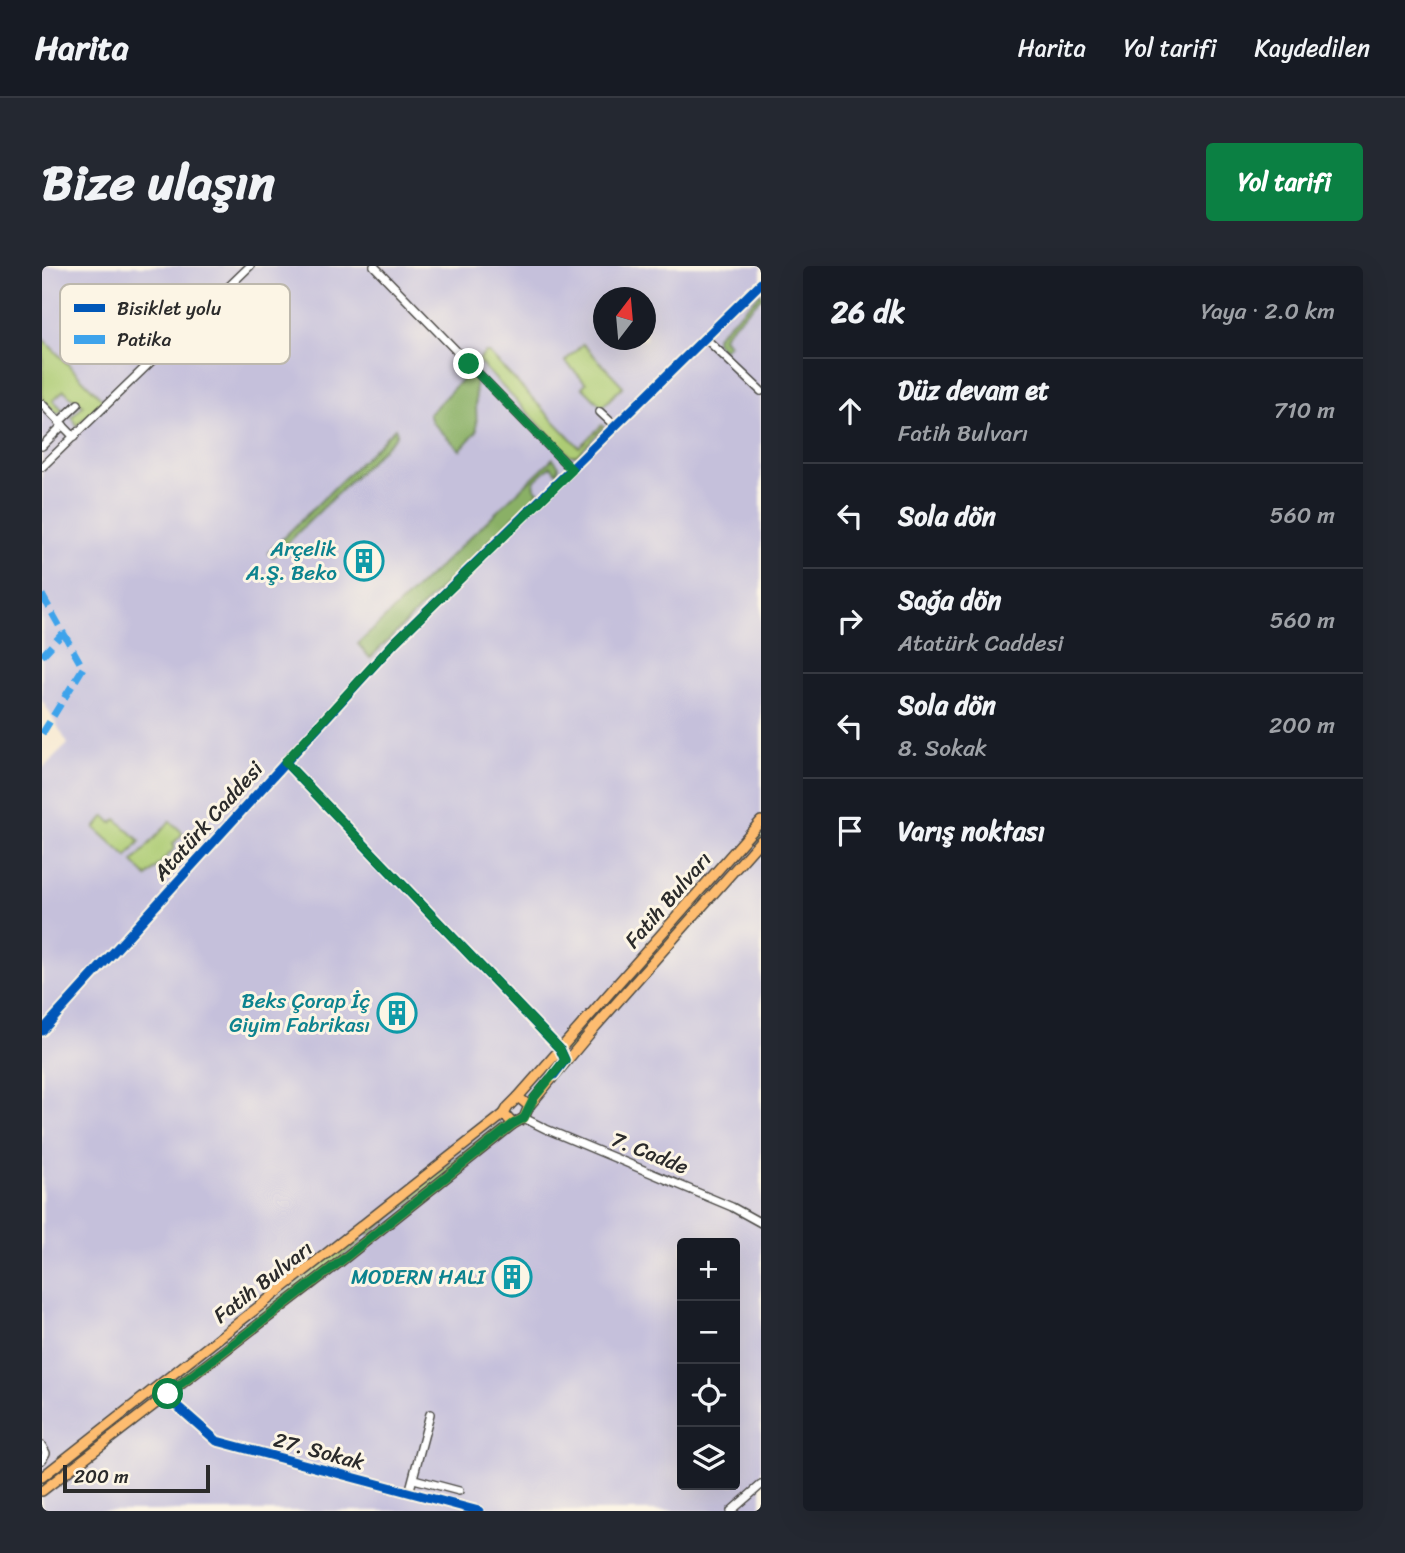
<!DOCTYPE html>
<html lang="tr">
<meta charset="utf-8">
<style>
:root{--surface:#171b24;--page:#242831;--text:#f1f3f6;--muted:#9ea1a6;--line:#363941;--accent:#0b8043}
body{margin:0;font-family:Sriracha,sans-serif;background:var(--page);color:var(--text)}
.controls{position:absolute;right:21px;bottom:21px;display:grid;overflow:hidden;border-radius:7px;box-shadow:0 7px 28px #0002}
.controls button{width:63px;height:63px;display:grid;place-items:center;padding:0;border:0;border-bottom:2px solid var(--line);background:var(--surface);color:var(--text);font:35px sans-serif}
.compass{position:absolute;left:551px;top:21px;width:63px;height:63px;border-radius:50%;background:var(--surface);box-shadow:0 7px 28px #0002;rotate:16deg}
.scale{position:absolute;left:21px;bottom:18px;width:147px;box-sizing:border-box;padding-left:7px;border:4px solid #2b2b2b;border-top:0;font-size:19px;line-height:24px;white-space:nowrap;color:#2b2b2b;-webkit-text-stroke:5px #fcf5e5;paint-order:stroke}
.stop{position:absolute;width:21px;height:21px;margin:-16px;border:5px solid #0b8043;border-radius:50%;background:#fff}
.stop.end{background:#0b8043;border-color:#fff;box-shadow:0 2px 7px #0008}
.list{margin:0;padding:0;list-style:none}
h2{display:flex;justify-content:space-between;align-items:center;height:91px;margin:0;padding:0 28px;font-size:30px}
h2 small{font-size:23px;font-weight:400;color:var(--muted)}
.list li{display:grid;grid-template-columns:46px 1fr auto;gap:21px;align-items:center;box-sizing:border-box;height:105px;padding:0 28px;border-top:2px solid var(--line)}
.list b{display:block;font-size:26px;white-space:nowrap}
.list p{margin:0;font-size:23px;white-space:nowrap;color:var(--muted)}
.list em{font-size:23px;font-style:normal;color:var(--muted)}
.icon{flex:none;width:38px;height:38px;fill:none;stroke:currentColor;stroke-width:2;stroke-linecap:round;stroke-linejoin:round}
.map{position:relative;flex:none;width:719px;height:1245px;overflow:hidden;border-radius:7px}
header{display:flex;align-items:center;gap:42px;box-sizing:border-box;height:98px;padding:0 35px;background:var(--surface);border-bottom:2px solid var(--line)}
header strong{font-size:33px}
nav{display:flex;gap:38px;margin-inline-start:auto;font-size:24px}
.intro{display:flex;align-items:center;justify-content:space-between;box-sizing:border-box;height:168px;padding:0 42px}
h1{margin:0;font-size:49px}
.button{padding:18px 32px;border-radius:7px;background:var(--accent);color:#fff;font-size:24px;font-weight:700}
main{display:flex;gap:42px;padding:0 42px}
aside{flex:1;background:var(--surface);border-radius:7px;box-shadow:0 7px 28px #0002}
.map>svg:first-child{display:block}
.industrial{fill:#c5c0db;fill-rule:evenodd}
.green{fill:#adcc74;stroke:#6c7c50;stroke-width:2}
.forest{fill:#8ab066;stroke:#5a6e48;stroke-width:2}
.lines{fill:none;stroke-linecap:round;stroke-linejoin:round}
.minor-casing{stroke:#4a4844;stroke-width:10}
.major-casing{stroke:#4a4844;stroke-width:12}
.minor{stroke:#fff;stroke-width:7}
.major{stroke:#fdbc6f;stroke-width:9}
.quiet{stroke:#3ea3eb;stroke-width:7;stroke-dasharray:14 7;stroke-linecap:butt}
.cycleway-casing{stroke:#fcf5e5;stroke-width:13}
.cycleway{stroke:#0057b8;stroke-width:9}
.route{stroke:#0b8043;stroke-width:9}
.labels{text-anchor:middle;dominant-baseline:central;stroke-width:6;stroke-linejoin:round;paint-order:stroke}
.culture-label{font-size:21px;fill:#0d838f;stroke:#fcf5e5;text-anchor:end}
.street-label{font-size:21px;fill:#2b2b2b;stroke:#fcf5e5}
.key{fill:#fcf5e5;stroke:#bdb8ad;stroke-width:2}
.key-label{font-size:19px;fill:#2b2b2b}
</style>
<header>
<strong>Harita</strong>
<nav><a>Harita</a><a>Yol tarifi</a><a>Kaydedilen</a></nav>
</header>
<div class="intro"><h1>Bize ulaşın</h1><a class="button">Yol tarifi</a></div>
<main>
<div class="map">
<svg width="719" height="1245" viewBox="0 0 719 1245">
<rect width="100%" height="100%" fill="#fcf5e5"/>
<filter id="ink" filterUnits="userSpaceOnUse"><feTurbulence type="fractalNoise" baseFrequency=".0143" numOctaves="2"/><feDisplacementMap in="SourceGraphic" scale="14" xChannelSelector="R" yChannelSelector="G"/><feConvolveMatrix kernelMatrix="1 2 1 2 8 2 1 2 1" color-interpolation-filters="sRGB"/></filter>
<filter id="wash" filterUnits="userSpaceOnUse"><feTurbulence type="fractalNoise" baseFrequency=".00686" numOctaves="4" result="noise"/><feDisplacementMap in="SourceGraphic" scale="28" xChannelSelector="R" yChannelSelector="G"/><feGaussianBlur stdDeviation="1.57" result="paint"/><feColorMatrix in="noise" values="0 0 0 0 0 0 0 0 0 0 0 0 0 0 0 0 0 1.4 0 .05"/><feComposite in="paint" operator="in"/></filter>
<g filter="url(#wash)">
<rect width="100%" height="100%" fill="#f7e9d1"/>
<!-- industrial -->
<path class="industrial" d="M0 0H719V1245H0V503L26 478 0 434ZM562 32H604V74H562ZM640 977H693V1219H640Z"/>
<!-- green -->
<g class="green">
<path d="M1 73 62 135 35 160 30 151 41 140 34 133 32 134 22 124 11 134 21 144 15 148 0 133Z"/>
<path d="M541 78 581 120 560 141 540 121 544 117 523 95Z"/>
<path d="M443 87H447L537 181 560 159 562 161 535 189H527L436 95Z"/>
<path d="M63 550 70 557 74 553 98 575 85 591 53 562Z"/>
<path d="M128 555 141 567 131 578 133 582 105 611 91 596Z"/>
<path d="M719 564V572L525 790 522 783Z"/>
<path d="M457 858H462L464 861 327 969 325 967 326 962Z"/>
<path d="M314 971 319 976 128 1123 125 1118Z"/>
<path d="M116 1124 120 1129 0 1223V1215Z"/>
</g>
<!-- forest -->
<g class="forest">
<path d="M719 27V32L683 67 681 72 687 78 681 84 674 76V70Z"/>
<path d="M426 107 433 114 435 165 418 184 390 156 387 148Z"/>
<path d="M353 162 355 167 353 171 231 291 226 287Z"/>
<path d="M511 192 517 200 516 208 509 200 492 215 493 222 497 226 328 392 316 378Z"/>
</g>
</g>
<g filter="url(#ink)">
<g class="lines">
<!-- minor casing -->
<g class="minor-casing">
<g id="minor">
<path d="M332 0 530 204"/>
<path d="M663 72 719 125"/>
<path d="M0 138 32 171"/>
<path d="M558 146 573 160"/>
<path d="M17 156 36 138"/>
<path d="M0 180 21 159"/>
<path d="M0 201 208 0"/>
<path d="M243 496 518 783 523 794 519 799"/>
<path d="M0 765 352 377 719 17"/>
<path d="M482 852 504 863 690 941 719 957"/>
<path d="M126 1127 134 1139 175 1175 437 1245"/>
<path d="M0 1180 4 1187 0 1194"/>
<path d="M372 1213 417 1225"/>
<path d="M367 1227 388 1148"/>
<path d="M689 1245 719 1219"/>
</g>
</g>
<!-- major casing -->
<g class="major-casing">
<g id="major">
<path d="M476 831 719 555"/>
<path d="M476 831 487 840 482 852 471 858 462 848 466 841Z"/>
<path d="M487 840 554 760 719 574"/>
<path d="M0 1211 462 848"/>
<path d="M0 1225 299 995 471 858"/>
</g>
</g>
<!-- minor -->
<use href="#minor" class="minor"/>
<!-- major -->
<use href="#major" class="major"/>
<!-- quiet -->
<g class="quiet">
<path d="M0 329 41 402 0 468"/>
<path d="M0 390 21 367"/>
</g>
<!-- cycleway casing -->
<g class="cycleway-casing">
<g id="cycleway">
<path d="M243 496 518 783 523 794 512 809"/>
<path d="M0 765 352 377 719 17"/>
<path d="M126 1127 134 1139 175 1175 437 1245"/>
</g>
</g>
<!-- cycleway -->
<use href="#cycleway" class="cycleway"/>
</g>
</g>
<g class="lines" filter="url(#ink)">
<!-- route -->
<path class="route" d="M126 1128 299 995 471 858 482 852 492 832 523 794 518 783 243 496 352 377 530 204 427 98"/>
</g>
<!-- icons -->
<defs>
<g id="building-ring" transform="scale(2.0125)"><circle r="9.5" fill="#fcf5e5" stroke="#0f9aa8" stroke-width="1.5"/><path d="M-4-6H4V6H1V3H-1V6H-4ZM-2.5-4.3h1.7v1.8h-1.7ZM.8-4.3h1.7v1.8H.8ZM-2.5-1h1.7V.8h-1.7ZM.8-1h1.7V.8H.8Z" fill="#0f9aa8"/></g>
</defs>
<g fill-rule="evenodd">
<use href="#building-ring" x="322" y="295"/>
<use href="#building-ring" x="355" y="747"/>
<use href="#building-ring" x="470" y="1011"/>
</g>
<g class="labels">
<!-- culture labels -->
<g class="culture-label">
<text x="295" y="283">Arçelik<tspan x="295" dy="24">A.Ş. Beko</tspan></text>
<text x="328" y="735">Beks Çorap İç<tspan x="328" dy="24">Giyim Fabrikası</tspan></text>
<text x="443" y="1011">MODERN HALI</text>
</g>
<!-- street labels -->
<g class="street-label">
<text transform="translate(166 555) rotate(-48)">Atatürk Caddesi</text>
<text transform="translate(626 634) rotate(-49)">Fatih Bulvarı</text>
<text transform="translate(608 887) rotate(22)">7. Cadde</text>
<text transform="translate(221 1016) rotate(-38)">Fatih Bulvarı</text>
<text transform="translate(277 1185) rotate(15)">27. Sokak</text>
</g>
</g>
<!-- legend -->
<rect x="18" y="18" width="230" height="80" rx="10" class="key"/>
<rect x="32" y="38" width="31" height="8" fill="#0057b8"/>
<rect x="32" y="69" width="31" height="9" fill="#3ea3eb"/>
<g class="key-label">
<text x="75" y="49">Bisiklet yolu</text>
<text x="75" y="80">Patika</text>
</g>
</svg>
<div class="controls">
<button>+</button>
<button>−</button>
<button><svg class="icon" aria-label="locate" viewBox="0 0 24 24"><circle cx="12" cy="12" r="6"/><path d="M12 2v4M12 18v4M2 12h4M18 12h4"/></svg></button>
<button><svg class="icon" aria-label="layers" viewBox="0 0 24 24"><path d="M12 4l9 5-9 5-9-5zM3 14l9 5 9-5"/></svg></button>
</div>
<svg class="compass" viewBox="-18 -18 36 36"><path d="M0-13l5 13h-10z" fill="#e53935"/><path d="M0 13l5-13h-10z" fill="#9ea1a6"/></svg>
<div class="scale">200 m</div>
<div class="stop" style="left:126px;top:1128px"></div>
<div class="stop end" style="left:427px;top:98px"></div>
</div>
<aside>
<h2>26 dk<small>Yaya · 2.0 km</small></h2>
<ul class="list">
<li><svg class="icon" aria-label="ahead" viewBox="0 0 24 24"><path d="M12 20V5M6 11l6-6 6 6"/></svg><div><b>Düz devam et</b><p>Fatih Bulvarı</p></div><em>710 m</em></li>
<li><svg class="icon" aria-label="left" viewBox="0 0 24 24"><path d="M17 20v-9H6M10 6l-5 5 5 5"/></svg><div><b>Sola dön</b></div><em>560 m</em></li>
<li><svg class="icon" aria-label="right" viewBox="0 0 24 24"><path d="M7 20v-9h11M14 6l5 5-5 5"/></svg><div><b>Sağa dön</b><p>Atatürk Caddesi</p></div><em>560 m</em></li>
<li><svg class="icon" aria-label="left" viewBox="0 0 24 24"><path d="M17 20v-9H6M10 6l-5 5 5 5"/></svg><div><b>Sola dön</b><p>8. Sokak</p></div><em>200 m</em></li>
<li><svg class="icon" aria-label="arrive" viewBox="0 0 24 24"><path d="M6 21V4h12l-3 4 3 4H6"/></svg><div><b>Varış noktası</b></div></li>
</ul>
</aside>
</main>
